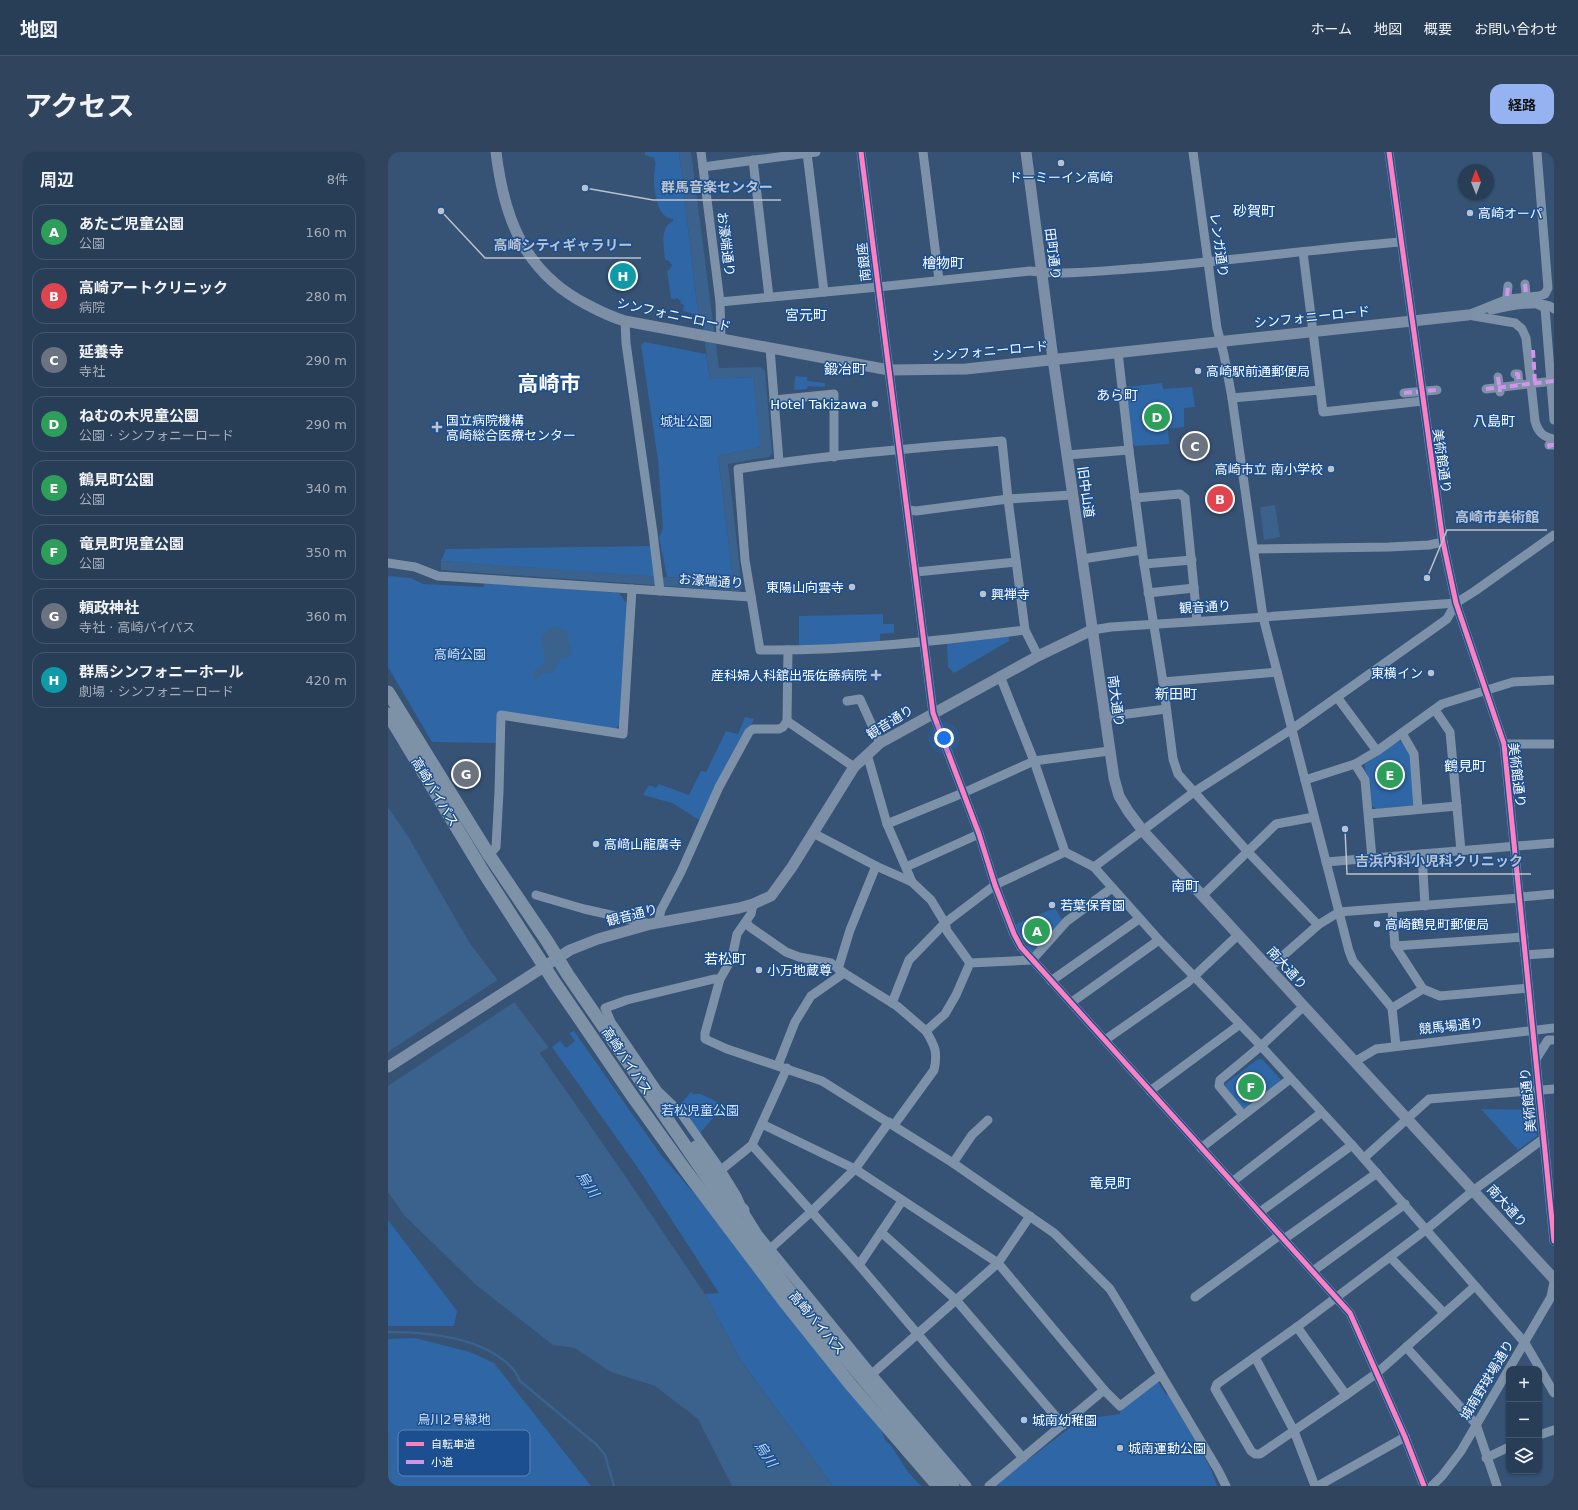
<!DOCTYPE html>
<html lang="ja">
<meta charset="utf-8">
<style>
:root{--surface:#283e57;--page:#30455d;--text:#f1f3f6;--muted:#a5aeba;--line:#44576d;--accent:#95b2f1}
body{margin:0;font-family:"DejaVu Sans","Noto Sans JP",sans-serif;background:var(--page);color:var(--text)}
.controls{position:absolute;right:12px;bottom:12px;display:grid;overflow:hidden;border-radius:8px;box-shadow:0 1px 3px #0004}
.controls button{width:36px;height:36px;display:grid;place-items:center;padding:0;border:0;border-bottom:1px solid var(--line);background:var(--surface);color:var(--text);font:20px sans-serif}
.compass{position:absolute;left:1070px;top:12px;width:36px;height:36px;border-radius:50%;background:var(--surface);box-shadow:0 1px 3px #0004;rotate:359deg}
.you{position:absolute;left:556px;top:586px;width:14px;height:14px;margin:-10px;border:3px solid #fff;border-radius:50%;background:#1a73e8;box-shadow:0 0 0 6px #1a73e833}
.badge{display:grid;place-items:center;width:26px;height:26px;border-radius:50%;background:var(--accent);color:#fff;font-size:13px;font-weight:700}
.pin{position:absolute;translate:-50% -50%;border:2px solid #fff;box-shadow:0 1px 4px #0006}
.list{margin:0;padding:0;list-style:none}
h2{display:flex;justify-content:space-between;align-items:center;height:52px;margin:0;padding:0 16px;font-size:17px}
h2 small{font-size:13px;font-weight:400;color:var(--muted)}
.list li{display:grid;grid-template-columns:26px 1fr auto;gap:12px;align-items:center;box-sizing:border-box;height:56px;margin:0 8px 8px;padding:0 8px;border:1px solid var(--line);border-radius:12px}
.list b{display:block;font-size:15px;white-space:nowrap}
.list p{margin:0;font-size:13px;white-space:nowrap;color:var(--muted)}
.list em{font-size:13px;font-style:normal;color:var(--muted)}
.icon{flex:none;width:22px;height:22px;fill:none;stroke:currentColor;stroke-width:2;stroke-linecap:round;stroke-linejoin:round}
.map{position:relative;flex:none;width:1166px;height:1334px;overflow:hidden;border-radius:12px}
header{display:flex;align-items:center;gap:24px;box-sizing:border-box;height:56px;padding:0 20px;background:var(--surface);border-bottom:1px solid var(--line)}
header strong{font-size:19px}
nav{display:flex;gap:22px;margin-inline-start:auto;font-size:14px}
.intro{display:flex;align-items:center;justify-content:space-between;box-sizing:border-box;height:96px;padding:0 24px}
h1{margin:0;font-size:28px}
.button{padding:10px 18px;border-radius:12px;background:var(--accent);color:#111;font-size:14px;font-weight:700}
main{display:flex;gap:24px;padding:0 24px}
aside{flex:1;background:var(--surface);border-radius:12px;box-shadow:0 1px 3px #0004}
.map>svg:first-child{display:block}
.green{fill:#2f66a5}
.water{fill:#3b618d}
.pier{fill:#365274}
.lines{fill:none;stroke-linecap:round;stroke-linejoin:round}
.stream{stroke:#3b618d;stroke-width:2.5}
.minor{stroke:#7d92a8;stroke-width:9}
.major{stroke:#7d8ea7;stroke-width:11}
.highway{stroke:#7e92a7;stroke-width:13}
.minor-bridge{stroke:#7d92a8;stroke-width:9}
.quiet{stroke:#d193ec;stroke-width:4;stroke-dasharray:8 4;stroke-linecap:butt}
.cycleway-casing{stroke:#1b4f8f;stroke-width:8}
.cycleway{stroke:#ff80c0;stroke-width:5}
.poi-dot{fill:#b9c2ce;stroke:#1b4f8f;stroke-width:1.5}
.labels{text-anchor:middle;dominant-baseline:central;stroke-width:3;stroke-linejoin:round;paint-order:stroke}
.poi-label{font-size:13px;fill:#fff;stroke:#1b4f8f;text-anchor:start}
.street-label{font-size:13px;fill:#fff;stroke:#1b4f8f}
.park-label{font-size:13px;fill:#cfe3fa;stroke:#1b4f8f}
.neighbourhood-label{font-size:14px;fill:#fff;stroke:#1b4f8f}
.water-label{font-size:14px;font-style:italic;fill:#b5d3f5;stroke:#1b4f8f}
.town-label{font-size:21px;font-weight:bold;fill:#fff;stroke:#1b4f8f}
.key{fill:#1b4f8f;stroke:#5f84b1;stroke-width:1}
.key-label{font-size:11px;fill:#fff}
.leader{fill:none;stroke:#b9c2ce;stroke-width:1.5}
.callout-dot{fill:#b9c2ce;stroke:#1b4f8f;stroke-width:1.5}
.callout-label{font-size:14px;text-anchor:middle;font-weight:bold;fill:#b9c2ce;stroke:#1b4f8f;stroke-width:3;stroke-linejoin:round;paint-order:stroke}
</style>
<header>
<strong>地図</strong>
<nav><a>ホーム</a><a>地図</a><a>概要</a><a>お問い合わせ</a></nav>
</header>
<div class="intro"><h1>アクセス</h1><a class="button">経路</a></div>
<main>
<aside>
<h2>周辺<small>8件</small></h2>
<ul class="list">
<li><span class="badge" style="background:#2e9e5b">A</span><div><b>あたご児童公園</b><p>公園</p></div><em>160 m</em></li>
<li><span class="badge" style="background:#e0444e">B</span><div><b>高崎アートクリニック</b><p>病院</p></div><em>280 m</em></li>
<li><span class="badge" style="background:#6b7280">C</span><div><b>延養寺</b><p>寺社</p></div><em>290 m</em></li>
<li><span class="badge" style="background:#2e9e5b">D</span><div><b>ねむの木児童公園</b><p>公園 · シンフォニーロード</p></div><em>290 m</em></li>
<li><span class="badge" style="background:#2e9e5b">E</span><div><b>鶴見町公園</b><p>公園</p></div><em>340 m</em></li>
<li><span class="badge" style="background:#2e9e5b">F</span><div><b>竜見町児童公園</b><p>公園</p></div><em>350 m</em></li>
<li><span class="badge" style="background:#6b7280">G</span><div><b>頼政神社</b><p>寺社 · 高崎バイパス</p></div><em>360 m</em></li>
<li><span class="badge" style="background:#0f9aa8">H</span><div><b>群馬シンフォニーホール</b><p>劇場 · シンフォニーロード</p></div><em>420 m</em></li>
</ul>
</aside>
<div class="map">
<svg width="1166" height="1334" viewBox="0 0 1166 1334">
<rect width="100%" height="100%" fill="#365274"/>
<!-- green -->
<g class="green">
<path d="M257 0H291L310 160 313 164 295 159 296 153 292 151 293 149 288 146 287 148 283 146 279 119 281 118 284 113 281 109 277 108C276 96 271 76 285 69V67C268 66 266 37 266 24 266 17 269 13 266 6L257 3Z"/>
<path d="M257 190 318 202 322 227 365 225 373 295 330 304 345 427 344 430 279 425 271 385 275 377 270 308 253 193Z"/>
<path d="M407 224 419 225V229L437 231V235L420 234 419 237 406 238Z"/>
<path d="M774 231 775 237 804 235 807 255 796 256V275L780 277 781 292 747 294 743 290 738 235Z"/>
<path d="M263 394 267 425 53 409 58 397Z"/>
<path d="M0 424 23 426 35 432 95 435 97 431 231 441 242 456 232 572 227 577 111 559 109 591 44 590 0 515Z"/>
<path d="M495 462V472H506V481L492 482V489L411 495V464Z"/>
<path d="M621 483V489L566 521 560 515 559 491Z"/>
<path d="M357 565 366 567 313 669 284 651 255 643 261 633 268 636 271 632 301 643 313 619 318 620 338 579 350 582Z"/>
<path d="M1010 589 1014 590 1024 604 1027 650 1024 654 988 657 984 654 982 628 977 619V612Z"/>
<path d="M667 756 676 771 646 803 632 785 628 772Z"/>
<path d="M186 879 273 1003 310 1046 491 1272 498 1290 502 1292 520 1320 533 1334H445L353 1209 317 1142 331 1141 250 1016 164 895 172 889 178 896 187 889 181 881Z"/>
<path d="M870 907H874L895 930 856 960 836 937V933Z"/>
<path d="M303 940 305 942H313L333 952 327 964 311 982 291 954Z"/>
<path d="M1093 957 1146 958 1149 984 1130 998Z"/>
<path d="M0 1068 69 1159 66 1174H0Z"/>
<path d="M27 1186 82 1200 106 1211 203 1334H0V1187Z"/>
<path d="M768 1231H771L778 1243 780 1242 812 1297 811 1298C820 1309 825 1321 829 1334H606L684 1274 704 1266 732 1262V1259Z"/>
</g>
<!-- water -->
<g class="water">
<path d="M291 0H303L331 216 373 215 377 219 384 301 381 305 340 312 354 436 350 439 53 418V409L344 430 345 427 330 304 372 295 365 225 322 227 313 164 310 160Z"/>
<path d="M887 353 892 385 876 388 872 355Z"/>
<path d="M167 475 180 480V490L184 499 182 504 172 508C165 517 169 522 155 521L148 528 146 527 145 524 146 519C170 507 146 492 156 481 159 478 164 476 167 475Z"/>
<path d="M0 655 21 686 81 790 161 896 152 901 234 1019 317 1142 353 1209 445 1334H344L310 1267 267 1234 223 1220 187 1196 165 1193 88 1133 16 1063 0 1040Z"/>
</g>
<!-- pier -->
<g class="pier">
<path d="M111 827 128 849 0 934V900Z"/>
<path d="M163 895 162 898 155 902 236 1018 319 1142H317L234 1019 152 901Z"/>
</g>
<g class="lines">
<!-- stream -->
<g class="stream">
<path d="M0 1180C40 1180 95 1185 124 1216 128 1219 130 1225 132 1229L209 1293 217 1303 226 1334"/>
<path d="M0 1279 2 1334"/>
</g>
<!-- minor -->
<g class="minor">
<path d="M313 0 332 150 333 187"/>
<path d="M473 0 545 561 591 682 607 733 626 782 633 795 962 1161 1017 1285 1036 1334"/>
<path d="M535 0 551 128"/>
<path d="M805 0 829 176 836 203 844 246 875 465 961 799 965 809 1004 856 1008 894"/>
<path d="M1001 0 1055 390 1068 451 1116 592 1166 1089"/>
<path d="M419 1 436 140"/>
<path d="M365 8 381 145"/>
<path d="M315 15 428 0"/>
<path d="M915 100 935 260 1035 249"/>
<path d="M1137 132 1138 142"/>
<path d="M1119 144 1120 134"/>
<path d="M332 150 490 135 642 119C679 124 718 118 755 116 841 109 926 97 1012 90"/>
<path d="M1149 152 1157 156 1166 268"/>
<path d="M1103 158C1116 155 1157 146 1166 157"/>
<path d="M1080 163 1120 147 1151 144 1157 142 1160 136 1149 0"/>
<path d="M1080 163 1127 171 1134 177 1138 186 1147 269C1150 280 1155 285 1166 287"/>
<path d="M237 169 238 191 265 381 272 439"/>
<path d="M382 196 391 310"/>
<path d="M730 200 741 298 756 412 775 530 785 607 790 622 860 700 930 773"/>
<path d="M1127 222H1130L1131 232"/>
<path d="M1110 225 1112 240"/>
<path d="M844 246 932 238"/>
<path d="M386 248 446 242V305"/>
<path d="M679 303 741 298"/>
<path d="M747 346 792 342 797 346 806 436 760 441"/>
<path d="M520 358 528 359 620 347 684 343"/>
<path d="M866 397 1001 395 1041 393 1055 390"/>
<path d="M694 407 754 398"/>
<path d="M0 411 27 415 50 424 363 445"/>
<path d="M756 412 804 408"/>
<path d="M528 420 628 410"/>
<path d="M806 436 809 469"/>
<path d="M637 478C549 489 461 499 372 498L357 408 350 317C437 303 526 296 614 289L620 347 637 478 650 504"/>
<path d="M704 478 723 475 849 467 1068 451 1087 439 1166 383"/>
<path d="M612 524 646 609 677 700 706 715 771 788 873 894 964 993 1137 1191 1166 1241"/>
<path d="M775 530 889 520"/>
<path d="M949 545 989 599"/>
<path d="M459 549 472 547 492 591"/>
<path d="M1047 558 1062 580 1073 699"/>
<path d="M716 565 778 557"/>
<path d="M399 569 466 615"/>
<path d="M1014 581 1026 602 1030 657"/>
<path d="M1116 592H1166"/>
<path d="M479 602 499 672 524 730 543 748 557 771 559 779 582 811"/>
<path d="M967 612 977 628 984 706"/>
<path d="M917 628 967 612 989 599 1054 552 1125 530 1166 528"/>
<path d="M981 662 1069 654"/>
<path d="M499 672 575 641 646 609 721 599"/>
<path d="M425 681 488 714 524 730"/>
<path d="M1034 702 1037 754"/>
<path d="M101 703 108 695 111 640 113 563 235 582 244 437"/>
<path d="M938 710 1166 691"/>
<path d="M518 715 591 682"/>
<path d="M706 715 806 640 904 577 1059 467 1068 451"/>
<path d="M148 743 196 757 263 772"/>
<path d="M814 744 888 672 926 665"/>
<path d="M1132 745 1166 742"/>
<path d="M365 752 363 762 349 782 344 806 332 827 317 881V887L339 897 434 929 565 1011 666 1081 722 1137 733 1155 830 1318 838 1334"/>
<path d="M1004 757 1007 794 1035 837 1052 844 1140 836"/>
<path d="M358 770 362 775 398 800 411 805 443 811 456 821 509 854 538 879"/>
<path d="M270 771 273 758 293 720 331 635 361 580 365 577H391L395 575 399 569 400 498"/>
<path d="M1007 794 1136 785"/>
<path d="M1137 803 1166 801"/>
<path d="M881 816 930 773 951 760 1132 746"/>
<path d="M450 817 462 778 488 714"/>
<path d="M332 827H326L239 848 217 856 223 870 270 939 292 960 333 1018 349 1044 355 1058 370 1082 484 1222 579 1334"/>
<path d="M663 829 751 767"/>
<path d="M684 850 771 788"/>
<path d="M504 851 521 808 557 771 607 733 677 700"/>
<path d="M1004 856 1035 837"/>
<path d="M717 888 800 830 850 783"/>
<path d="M1148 907 1160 888H1166"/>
<path d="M966 910 988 897 1166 876"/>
<path d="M390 913 407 870 423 844 456 821"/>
<path d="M762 939 851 873"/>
<path d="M855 963 831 934 832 928 873 894 916 854"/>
<path d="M374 972 467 1017 610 1111 716 1238 732 1254 767 1227 773 1223"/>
<path d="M506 973 546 918C550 900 547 894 538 879L557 862 568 843 582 811 644 808 679 769 724 736"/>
<path d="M364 993 471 1113 635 1306"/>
<path d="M813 996 902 927"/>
<path d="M976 1006 1041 947 1166 937"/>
<path d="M565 1011 584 983 600 968"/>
<path d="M333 1018 364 993 399 916"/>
<path d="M844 1030 933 961"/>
<path d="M872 1060 964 993"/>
<path d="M493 1080 568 1148 675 1273"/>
<path d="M896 1087 989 1021"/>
<path d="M382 1097 424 1059 467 1017 501 970"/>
<path d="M1002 1105 1056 1161"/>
<path d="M471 1113 514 1049"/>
<path d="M925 1119 1017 1052"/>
<path d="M1087 1134 989 1221 958 1243 872 1302H867L863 1299 827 1237 829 1232 909 1175 1039 1077 1086 1038 1155 987"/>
<path d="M807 1145 892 1083"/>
<path d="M909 1175 958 1243"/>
<path d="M1018 1195 1088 1272 1109 1334"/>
<path d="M867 1205 906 1279 927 1334"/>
<path d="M484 1222 610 1111 642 1064"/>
<path d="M1151 1283 1166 1278"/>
<path d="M1098 1306 1121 1295"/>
<path d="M601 1334 716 1238"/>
<path d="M930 1334 1017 1285"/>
<path d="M1044 1334 1054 1324 1073 1299 1163 1145 1166 1130"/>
</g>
<!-- major -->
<g class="major">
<path d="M108 0C116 66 136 120 198 152 211 159 223 165 237 169L501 218 578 217 1080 163"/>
<path d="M638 0 665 207 726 626 731 644 740 659 755 679 1166 1127"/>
<path d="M0 915 182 798 210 787 263 772 351 756 365 752 383 744 404 715 466 615 492 591 650 504 704 478"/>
</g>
<!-- highway -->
<g class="highway">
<path d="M0 540 101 703 159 789 180 823 358 1082 408 1147 565 1334"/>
<path d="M0 562 96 721 167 831 245 945 298 1019 399 1153 462 1232 550 1334"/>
<path d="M308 995 332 1029 344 1049 355 1058"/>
</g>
<!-- minor-bridge -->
<g class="minor-bridge">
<path d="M1098 237 1166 229"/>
<path d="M1016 241 1049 238"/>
<path d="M1161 293H1166"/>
</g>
<!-- quiet -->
<g class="quiet">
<path d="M1137 132 1138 142"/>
<path d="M1119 144 1120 134"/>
<path d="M1145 198 1147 231"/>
<path d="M1127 222H1130L1131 232"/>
<path d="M1110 225 1112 240"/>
<path d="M1098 237 1166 229"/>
<path d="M1016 241 1049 238"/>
<path d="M1162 296 1161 293H1166"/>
</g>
<!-- cycleway casing -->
<g class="cycleway-casing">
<g id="cycleway">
<path d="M473 0 545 561 591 682 607 733 626 782 633 795 962 1161 1017 1285 1036 1334"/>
<path d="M1001 0 1055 390 1068 451 1116 592 1166 1089"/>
</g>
</g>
<!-- cycleway -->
<use href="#cycleway" class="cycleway"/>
</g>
<!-- markers -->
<g class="poi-dot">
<circle cx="673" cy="11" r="4"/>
<circle cx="1082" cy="61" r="4"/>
<circle cx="810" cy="219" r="4"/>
<circle cx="487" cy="252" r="4"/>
<path d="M47 269h4v4h4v4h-4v4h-4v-4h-4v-4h4z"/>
<circle cx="943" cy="317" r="4"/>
<circle cx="464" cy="435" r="4"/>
<circle cx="595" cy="442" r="4"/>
<circle cx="1043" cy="521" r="4"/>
<path d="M486 517h4v4h4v4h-4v4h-4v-4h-4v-4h4z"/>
<circle cx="208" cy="692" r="4"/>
<circle cx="664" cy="753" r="4"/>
<circle cx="989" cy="772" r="4"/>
<circle cx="371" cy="818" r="4"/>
<circle cx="636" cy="1268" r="4"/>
<circle cx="732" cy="1296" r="4"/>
</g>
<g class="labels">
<!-- poi labels -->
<g class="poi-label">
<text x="673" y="25" text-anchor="middle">ドーミーイン高崎</text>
<text x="1090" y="61">高崎オーパ</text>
<text x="818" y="219">高崎駅前通郵便局</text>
<text x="479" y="252" text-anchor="end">Hotel Takizawa</text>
<text x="58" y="268">国立病院機構<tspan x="58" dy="15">高崎総合医療センター</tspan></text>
<text x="935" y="317" text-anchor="end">高崎市立 南小学校</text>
<text x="456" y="435" text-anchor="end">東陽山向雲寺</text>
<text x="603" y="442">興禅寺</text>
<text x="1035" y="521" text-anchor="end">東横イン</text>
<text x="479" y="523" text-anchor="end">産科婦人科舘出張佐藤病院</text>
<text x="216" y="692">高﨑山龍廣寺</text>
<text x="672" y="753">若葉保育園</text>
<text x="997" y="772">高崎鶴見町郵便局</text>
<text x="379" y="818">小万地蔵尊</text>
<text x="644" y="1268">城南幼稚園</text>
<text x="740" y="1296">城南運動公園</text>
</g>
<!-- street labels -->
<g class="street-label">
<text transform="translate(338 92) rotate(83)">お濠端通り</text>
<text transform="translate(831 93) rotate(82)">レンガ通り</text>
<text transform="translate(665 102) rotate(83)">田町通り</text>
<text transform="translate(476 110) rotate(-96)">南銀座</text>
<text transform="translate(286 163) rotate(12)">シンフォニーロード</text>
<text transform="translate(924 165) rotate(-6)">シンフォニーロード</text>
<text transform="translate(602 199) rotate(-5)">シンフォニーロード</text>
<text transform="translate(1054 309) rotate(82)">美術館通り</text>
<text transform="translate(698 340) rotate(82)">旧中山道</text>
<text transform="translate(323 429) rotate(4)">お濠端通り</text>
<text transform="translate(817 455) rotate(-3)">観音通り</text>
<text transform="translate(728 549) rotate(82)">南大通り</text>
<text transform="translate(502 570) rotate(-32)">観音通り</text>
<text transform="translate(1129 623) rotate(83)">美術館通り</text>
<text transform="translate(47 640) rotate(59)">高崎バイパス</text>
<text transform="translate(244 763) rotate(-14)">観音通り</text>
<text transform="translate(899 816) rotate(48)">南大通り</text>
<text transform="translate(1063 874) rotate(-6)">競馬場通り</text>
<text transform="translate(239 909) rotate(56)">高崎バイパス</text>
<text transform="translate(1140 948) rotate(-96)">美術館通り</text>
<text transform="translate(1119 1054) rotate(48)">南大通り</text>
<text transform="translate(429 1171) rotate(50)">高崎バイパス</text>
<text transform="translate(1099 1228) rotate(-59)">城南野球場通り</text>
</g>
<!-- park labels -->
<g class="park-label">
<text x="298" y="269">城址公園</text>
<text x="72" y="502">高崎公園</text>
<text x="312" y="958">若松児童公園</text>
<text x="66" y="1267">烏川2号緑地</text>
</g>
<!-- neighbourhood labels -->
<g class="neighbourhood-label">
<text x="866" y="59">砂賀町</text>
<text x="555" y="111">檜物町</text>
<text x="418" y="163">宮元町</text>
<text x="457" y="217">鍛冶町</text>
<text x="729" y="243">あら町</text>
<text x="1106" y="269">八島町</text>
<text x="788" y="542">新田町</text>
<text x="1077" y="614">鶴見町</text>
<text x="797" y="734">南町</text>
<text x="337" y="807">若松町</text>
<text x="722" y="1031">竜見町</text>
</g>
<!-- water labels -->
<g class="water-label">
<text transform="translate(200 1032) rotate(57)">烏川</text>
<text transform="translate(378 1302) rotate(57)">烏川</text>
</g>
<!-- town labels -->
<g class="town-label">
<text x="161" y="232">高崎市</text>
</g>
</g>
<!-- legend -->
<rect x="10" y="1278" width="132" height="46" rx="6" class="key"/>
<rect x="18" y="1290" width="18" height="4" fill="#ff80c0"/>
<rect x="18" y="1308" width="18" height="4" fill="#d193ec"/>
<g class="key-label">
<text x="43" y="1296">自転車道</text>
<text x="43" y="1314">小道</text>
</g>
<!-- callouts -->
<path class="leader" d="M197 36L265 48H393M53 59L97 106H253M1039 426L1059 378H1159M957 677L959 722H1143"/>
<g class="callout-dot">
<circle cx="197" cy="36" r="4"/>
<circle cx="53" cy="59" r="4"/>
<circle cx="1039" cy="426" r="4"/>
<circle cx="957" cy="677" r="4"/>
</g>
<g class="callout-label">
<text x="329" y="40">群馬音楽センター</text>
<text x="175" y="98">高崎シティギャラリー</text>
<text x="1109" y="370">高崎市美術館</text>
<text x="1051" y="714">吉浜内科小児科クリニック</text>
</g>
</svg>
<div class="controls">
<button>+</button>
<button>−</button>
<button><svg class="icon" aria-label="layers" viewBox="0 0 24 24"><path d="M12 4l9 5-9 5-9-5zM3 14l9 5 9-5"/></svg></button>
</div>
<svg class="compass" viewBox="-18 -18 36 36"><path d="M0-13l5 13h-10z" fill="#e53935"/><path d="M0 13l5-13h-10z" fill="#a5aeba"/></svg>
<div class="you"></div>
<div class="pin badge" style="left:649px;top:779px;background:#2e9e5b">A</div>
<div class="pin badge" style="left:832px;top:347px;background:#e0444e">B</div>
<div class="pin badge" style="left:807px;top:294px;background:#6b7280">C</div>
<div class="pin badge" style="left:769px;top:265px;background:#2e9e5b">D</div>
<div class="pin badge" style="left:1002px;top:623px;background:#2e9e5b">E</div>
<div class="pin badge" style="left:863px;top:935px;background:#2e9e5b">F</div>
<div class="pin badge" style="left:78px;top:622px;background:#6b7280">G</div>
<div class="pin badge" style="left:235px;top:124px;background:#0f9aa8">H</div>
</div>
</main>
